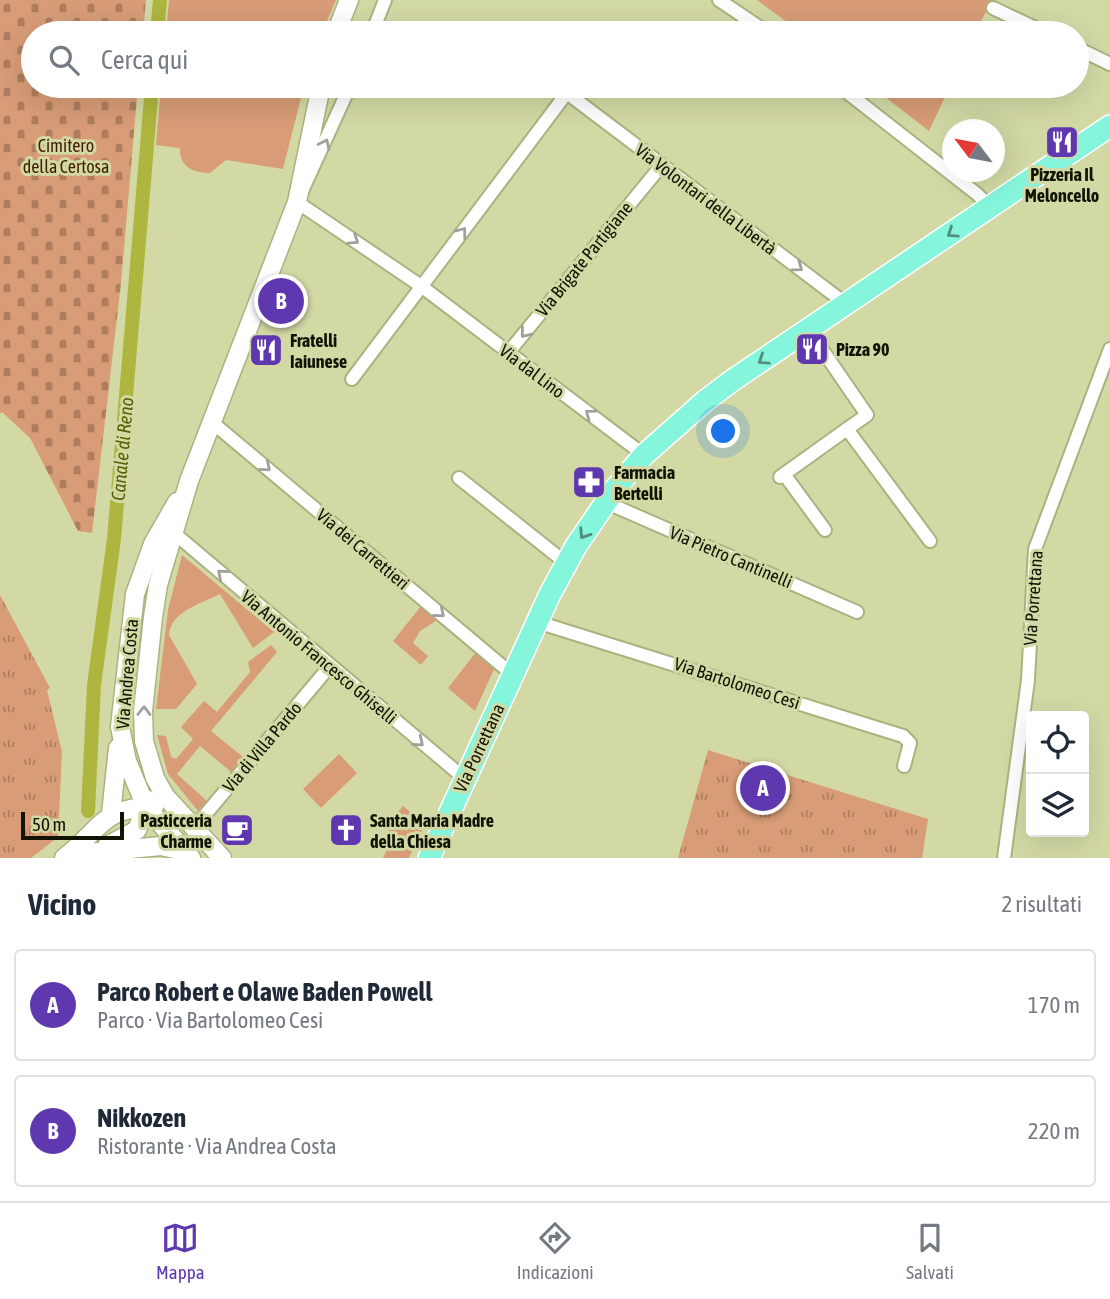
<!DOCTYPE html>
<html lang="it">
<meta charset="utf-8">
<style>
:root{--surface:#fff;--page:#f6f6f7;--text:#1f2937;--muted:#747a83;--line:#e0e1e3;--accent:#5f38b0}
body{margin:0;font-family:"Asap Condensed",sans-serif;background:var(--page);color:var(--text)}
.controls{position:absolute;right:21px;bottom:21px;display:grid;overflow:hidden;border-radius:7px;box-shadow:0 7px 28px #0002}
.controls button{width:63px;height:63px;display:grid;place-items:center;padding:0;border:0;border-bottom:2px solid var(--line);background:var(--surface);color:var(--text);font:35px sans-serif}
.compass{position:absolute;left:942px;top:119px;width:63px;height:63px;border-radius:50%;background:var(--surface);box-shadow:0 7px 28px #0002;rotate:302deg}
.scale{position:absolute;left:21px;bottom:18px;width:103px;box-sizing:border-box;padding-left:7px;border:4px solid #121302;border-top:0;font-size:19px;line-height:24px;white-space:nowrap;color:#121302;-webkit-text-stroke:5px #d3d9a5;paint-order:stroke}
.you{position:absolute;left:724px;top:432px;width:24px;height:24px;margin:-18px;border:5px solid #fff;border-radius:50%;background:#1a73e8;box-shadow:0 0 0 10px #1a73e833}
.badge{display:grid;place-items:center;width:46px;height:46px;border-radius:50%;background:var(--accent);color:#fff;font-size:23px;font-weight:700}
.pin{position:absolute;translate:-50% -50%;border:4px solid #fff;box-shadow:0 2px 7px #0006}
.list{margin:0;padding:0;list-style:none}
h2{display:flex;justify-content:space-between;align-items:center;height:91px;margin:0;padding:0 28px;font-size:30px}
h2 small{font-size:23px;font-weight:400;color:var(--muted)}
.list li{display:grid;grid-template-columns:46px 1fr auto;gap:21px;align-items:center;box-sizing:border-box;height:112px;margin:0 14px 14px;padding:0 14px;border:2px solid var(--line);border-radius:7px}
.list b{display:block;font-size:26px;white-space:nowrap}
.list p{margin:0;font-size:23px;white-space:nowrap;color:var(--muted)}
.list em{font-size:23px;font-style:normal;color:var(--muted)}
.icon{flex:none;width:38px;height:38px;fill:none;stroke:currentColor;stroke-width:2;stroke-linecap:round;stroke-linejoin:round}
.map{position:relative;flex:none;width:1110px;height:858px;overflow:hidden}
.search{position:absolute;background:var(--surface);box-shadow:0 7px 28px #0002;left:21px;right:21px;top:21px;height:77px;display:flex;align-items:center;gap:18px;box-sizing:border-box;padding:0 24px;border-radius:38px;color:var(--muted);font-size:26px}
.sheet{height:343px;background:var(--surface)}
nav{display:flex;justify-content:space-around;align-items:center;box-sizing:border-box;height:98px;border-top:2px solid var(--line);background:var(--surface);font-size:19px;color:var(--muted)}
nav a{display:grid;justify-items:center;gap:4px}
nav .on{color:var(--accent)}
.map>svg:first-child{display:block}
.grass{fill:#d89c77}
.cemetery{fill:url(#cemetery-stones)}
.park{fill:url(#park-tufts)}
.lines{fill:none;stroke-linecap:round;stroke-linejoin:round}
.canal{stroke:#aeb63f;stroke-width:14}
.street-casing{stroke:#acb27f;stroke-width:16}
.secondary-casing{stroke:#acb27f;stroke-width:21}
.primary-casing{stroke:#fff;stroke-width:24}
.street{stroke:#fff;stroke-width:12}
.secondary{stroke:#fff;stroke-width:18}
.primary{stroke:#85f5dc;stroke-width:21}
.oneway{stroke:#a0a19a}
.oneway2{stroke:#518f7a}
.labels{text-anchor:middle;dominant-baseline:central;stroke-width:6;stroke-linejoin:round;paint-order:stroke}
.park-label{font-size:18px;fill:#421d02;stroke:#d3d9a5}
.poi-label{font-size:18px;font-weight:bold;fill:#121302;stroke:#d3d9a5;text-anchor:start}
.street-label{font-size:18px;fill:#121302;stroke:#d3d9a5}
.water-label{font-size:19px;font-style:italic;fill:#595d00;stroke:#d3d9a5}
</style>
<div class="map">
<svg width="1110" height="858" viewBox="0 0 1110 858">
<defs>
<pattern id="cemetery-stones" width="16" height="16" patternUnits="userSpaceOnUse" patternTransform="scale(1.75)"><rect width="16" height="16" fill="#d89c77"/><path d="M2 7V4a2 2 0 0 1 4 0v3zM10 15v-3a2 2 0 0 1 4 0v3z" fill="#ae7e5f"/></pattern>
<pattern id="park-tufts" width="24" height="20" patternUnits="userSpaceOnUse" patternTransform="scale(1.75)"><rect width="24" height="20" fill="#d89c77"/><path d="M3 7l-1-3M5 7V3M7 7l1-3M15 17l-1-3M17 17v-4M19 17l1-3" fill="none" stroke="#ae7e5f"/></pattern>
</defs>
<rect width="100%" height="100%" fill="#d3d9a5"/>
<!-- grass -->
<g class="grass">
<path d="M169 0H336L322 33H166Z"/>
<path d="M757 0H992L975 33H802Z"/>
<path d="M161 86H304L283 169 226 160 210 173C194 173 179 167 180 148L156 145Z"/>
<path d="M871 86H950L929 131Z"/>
<path d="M182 555 274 632 253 648 220 594C202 603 170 612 169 635L197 684 176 709H156L168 610Z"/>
<path d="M422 605 439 619 420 631 413 643 428 656 421 665 393 641Z"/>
<path d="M271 645 277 652 211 731 243 757 231 772 200 746 177 774 207 801 198 811 168 774 157 735 166 736 171 757 176 759 193 739 181 727 204 701 217 712 250 672 248 662Z"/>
<path d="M477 651 495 667 475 711 448 688Z"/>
<path d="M339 754 357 773 321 808 303 789Z"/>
<path d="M403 806 425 824 409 858H383L392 839 387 835 394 817Z"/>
</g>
<!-- cemetery -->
<path class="cemetery" d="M0 0H146L143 33H33V86H138L121 283 92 533 78 531 30 438 2 412 0 414Z"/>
<!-- park -->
<g class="park">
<path d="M0 595 50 688 47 690 62 752 58 837 31 858H0Z"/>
<path d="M708 750 928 819 922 858H678Z"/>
</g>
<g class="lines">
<!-- canal -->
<g class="canal">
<path d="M157 33 160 0"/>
<path d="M88 811 94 685 114 539 152 86"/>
</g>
<!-- street casing -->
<g class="street-casing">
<g id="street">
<path d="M719 0 768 33"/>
<path d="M993 8 1046 33"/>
<path d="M372 33 385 0"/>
<path d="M1077 48 1110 64"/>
<path d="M350 86 297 202 421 286 644 455"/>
<path d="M839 86 977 194 991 208"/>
<path d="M567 93 846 304"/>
<path d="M808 329 867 415 847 429 930 541"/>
<path d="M508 353 661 166"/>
<path d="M352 379 572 86"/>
<path d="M213 423 513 675"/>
<path d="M784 474 825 530"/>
<path d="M780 477 847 429"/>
<path d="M459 478 566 563"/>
<path d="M605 502 857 612"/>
<path d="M174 533 464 778"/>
<path d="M537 622 903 736 910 743 904 766"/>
<path d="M194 828 330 666"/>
<path d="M1004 858 1028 680 1035 549 1110 349"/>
</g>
</g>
<!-- secondary casing -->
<g class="secondary-casing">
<g id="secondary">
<path d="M336 33 349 0"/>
<path d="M177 502 153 544 135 594 120 727 127 761 146 807 191 858"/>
<path d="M111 814 118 748"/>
<path d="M107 846 137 830 148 800"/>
<path d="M68 855 161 846 184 851"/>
<path d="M64 858C102 829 101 807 154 807"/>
<path d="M222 858 165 796 155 778 144 741 143 711 153 617 158 585 189 481 297 202 321 86"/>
</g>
</g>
<!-- primary casing -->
<g class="primary-casing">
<path id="primary" d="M429 858 550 594 576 546 615 489 644 455 705 401 733 380 1110 126"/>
</g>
<!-- street -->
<use href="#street" class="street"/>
<!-- secondary -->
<use href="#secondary" class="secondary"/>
<!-- primary -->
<use href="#primary" class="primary"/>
</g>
<!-- one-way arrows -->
<defs><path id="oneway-chevron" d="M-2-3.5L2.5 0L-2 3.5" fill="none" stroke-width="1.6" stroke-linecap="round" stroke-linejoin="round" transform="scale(1.75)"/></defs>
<g class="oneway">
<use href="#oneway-chevron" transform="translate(325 144) rotate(-64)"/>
<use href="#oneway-chevron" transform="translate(462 232) rotate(-53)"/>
<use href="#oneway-chevron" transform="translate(354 240) rotate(34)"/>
<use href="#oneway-chevron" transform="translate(798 267) rotate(36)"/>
<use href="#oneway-chevron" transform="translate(525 333) rotate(129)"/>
<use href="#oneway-chevron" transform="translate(590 414) rotate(-143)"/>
<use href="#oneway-chevron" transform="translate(266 467) rotate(40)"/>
<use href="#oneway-chevron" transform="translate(222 574) rotate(-139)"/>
<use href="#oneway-chevron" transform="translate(440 613) rotate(40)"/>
<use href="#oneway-chevron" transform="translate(144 711) rotate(-89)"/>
<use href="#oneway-chevron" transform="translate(419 742) rotate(40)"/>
</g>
<g class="oneway2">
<use href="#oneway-chevron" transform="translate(952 233) rotate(146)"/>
<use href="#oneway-chevron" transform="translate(763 360) rotate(146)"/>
<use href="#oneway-chevron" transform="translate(584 534) rotate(123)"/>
</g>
<!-- icons -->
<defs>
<g id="restaurant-square" transform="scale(1.75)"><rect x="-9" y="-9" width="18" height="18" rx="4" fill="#5f38b0" stroke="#d3d9a5"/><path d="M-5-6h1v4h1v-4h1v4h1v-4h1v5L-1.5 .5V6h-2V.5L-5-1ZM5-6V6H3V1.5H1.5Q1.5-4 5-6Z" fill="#fff"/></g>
<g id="pharmacy-square" transform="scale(1.75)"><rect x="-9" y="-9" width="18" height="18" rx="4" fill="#5f38b0" stroke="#d3d9a5"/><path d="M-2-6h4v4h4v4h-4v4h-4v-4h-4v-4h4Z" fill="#fff"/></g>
<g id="cafe-square" transform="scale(1.75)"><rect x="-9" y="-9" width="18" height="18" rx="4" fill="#5f38b0" stroke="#d3d9a5"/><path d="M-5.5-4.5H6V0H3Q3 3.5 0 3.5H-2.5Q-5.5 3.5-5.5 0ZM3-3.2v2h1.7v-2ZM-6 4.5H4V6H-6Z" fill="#fff"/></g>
<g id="church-square" transform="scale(1.75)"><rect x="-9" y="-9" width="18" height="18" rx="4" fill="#5f38b0" stroke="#d3d9a5"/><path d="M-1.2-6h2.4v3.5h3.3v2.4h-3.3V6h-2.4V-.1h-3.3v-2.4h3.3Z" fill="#fff"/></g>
</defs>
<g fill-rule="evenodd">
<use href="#restaurant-square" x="1062" y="142"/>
<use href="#restaurant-square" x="812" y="349"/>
<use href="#restaurant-square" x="266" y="350"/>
<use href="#pharmacy-square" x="589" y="482"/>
<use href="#cafe-square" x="237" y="830"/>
<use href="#church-square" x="346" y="830"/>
</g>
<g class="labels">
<!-- park labels -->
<g class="park-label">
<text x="66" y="145">Cimitero<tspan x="66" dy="21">della Certosa</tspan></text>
</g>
<!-- poi labels -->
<g class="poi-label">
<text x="1062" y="174" text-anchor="middle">Pizzeria Il<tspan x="1062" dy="21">Meloncello</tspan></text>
<text x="290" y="340">Fratelli<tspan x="290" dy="21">Iaiunese</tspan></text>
<text x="836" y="349">Pizza 90</text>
<text x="614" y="472">Farmacia<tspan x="614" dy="21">Bertelli</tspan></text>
<text x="212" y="820" text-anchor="end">Pasticceria<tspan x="212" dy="21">Charme</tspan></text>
<text x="370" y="820">Santa Maria Madre<tspan x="370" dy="21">della Chiesa</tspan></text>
</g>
<!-- street labels -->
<g class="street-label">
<text transform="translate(706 199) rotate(37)">Via Volontari della Libertà</text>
<text transform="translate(584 259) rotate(-51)">Via Brigate Partigiane</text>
<text transform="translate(532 371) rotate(37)">Via dal Lino</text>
<text transform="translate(363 549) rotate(40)">Via dei Carrettieri</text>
<text transform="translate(731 557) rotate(23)">Via Pietro Cantinelli</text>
<text transform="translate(1033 598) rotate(-86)">Via Porrettana</text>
<text transform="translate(319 657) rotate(40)">Via Antonio Francesco Ghiselli</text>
<text transform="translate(127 674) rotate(-85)">Via Andrea Costa</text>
<text transform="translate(737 683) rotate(18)">Via Bartolomeo Cesi</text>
<text transform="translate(262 747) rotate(-50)">Via di Villa Pardo</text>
<text transform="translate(479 748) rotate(-65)">Via Porrettana</text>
</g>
<!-- water labels -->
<g class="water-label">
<text transform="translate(122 449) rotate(-85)">Canale di Reno</text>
</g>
</g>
</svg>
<div class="controls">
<button><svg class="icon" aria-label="locate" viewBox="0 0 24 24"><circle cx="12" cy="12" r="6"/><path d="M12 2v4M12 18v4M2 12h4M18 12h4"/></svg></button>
<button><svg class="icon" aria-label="layers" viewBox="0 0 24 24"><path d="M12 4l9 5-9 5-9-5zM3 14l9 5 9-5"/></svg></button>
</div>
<svg class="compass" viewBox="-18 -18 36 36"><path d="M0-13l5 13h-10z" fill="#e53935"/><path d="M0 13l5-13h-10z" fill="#747a83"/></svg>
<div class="scale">50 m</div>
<div class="you"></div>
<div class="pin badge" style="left:763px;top:788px">A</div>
<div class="pin badge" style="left:281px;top:301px">B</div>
<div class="search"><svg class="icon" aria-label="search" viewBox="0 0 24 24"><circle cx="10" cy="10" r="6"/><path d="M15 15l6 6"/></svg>Cerca qui</div>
</div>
<section class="sheet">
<h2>Vicino<small>2 risultati</small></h2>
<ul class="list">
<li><span class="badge">A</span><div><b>Parco Robert e Olawe Baden Powell</b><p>Parco · Via Bartolomeo Cesi</p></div><em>170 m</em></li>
<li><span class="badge">B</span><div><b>Nikkozen</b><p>Ristorante · Via Andrea Costa</p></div><em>220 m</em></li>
</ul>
</section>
<nav>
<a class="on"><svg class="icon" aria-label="map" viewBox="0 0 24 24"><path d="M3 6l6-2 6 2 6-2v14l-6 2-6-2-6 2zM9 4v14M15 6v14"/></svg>Mappa</a>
<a><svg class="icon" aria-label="directions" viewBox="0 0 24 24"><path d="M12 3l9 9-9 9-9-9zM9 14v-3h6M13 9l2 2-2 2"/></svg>Indicazioni</a>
<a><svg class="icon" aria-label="saved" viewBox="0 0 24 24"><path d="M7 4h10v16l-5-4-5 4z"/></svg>Salvati</a>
</nav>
